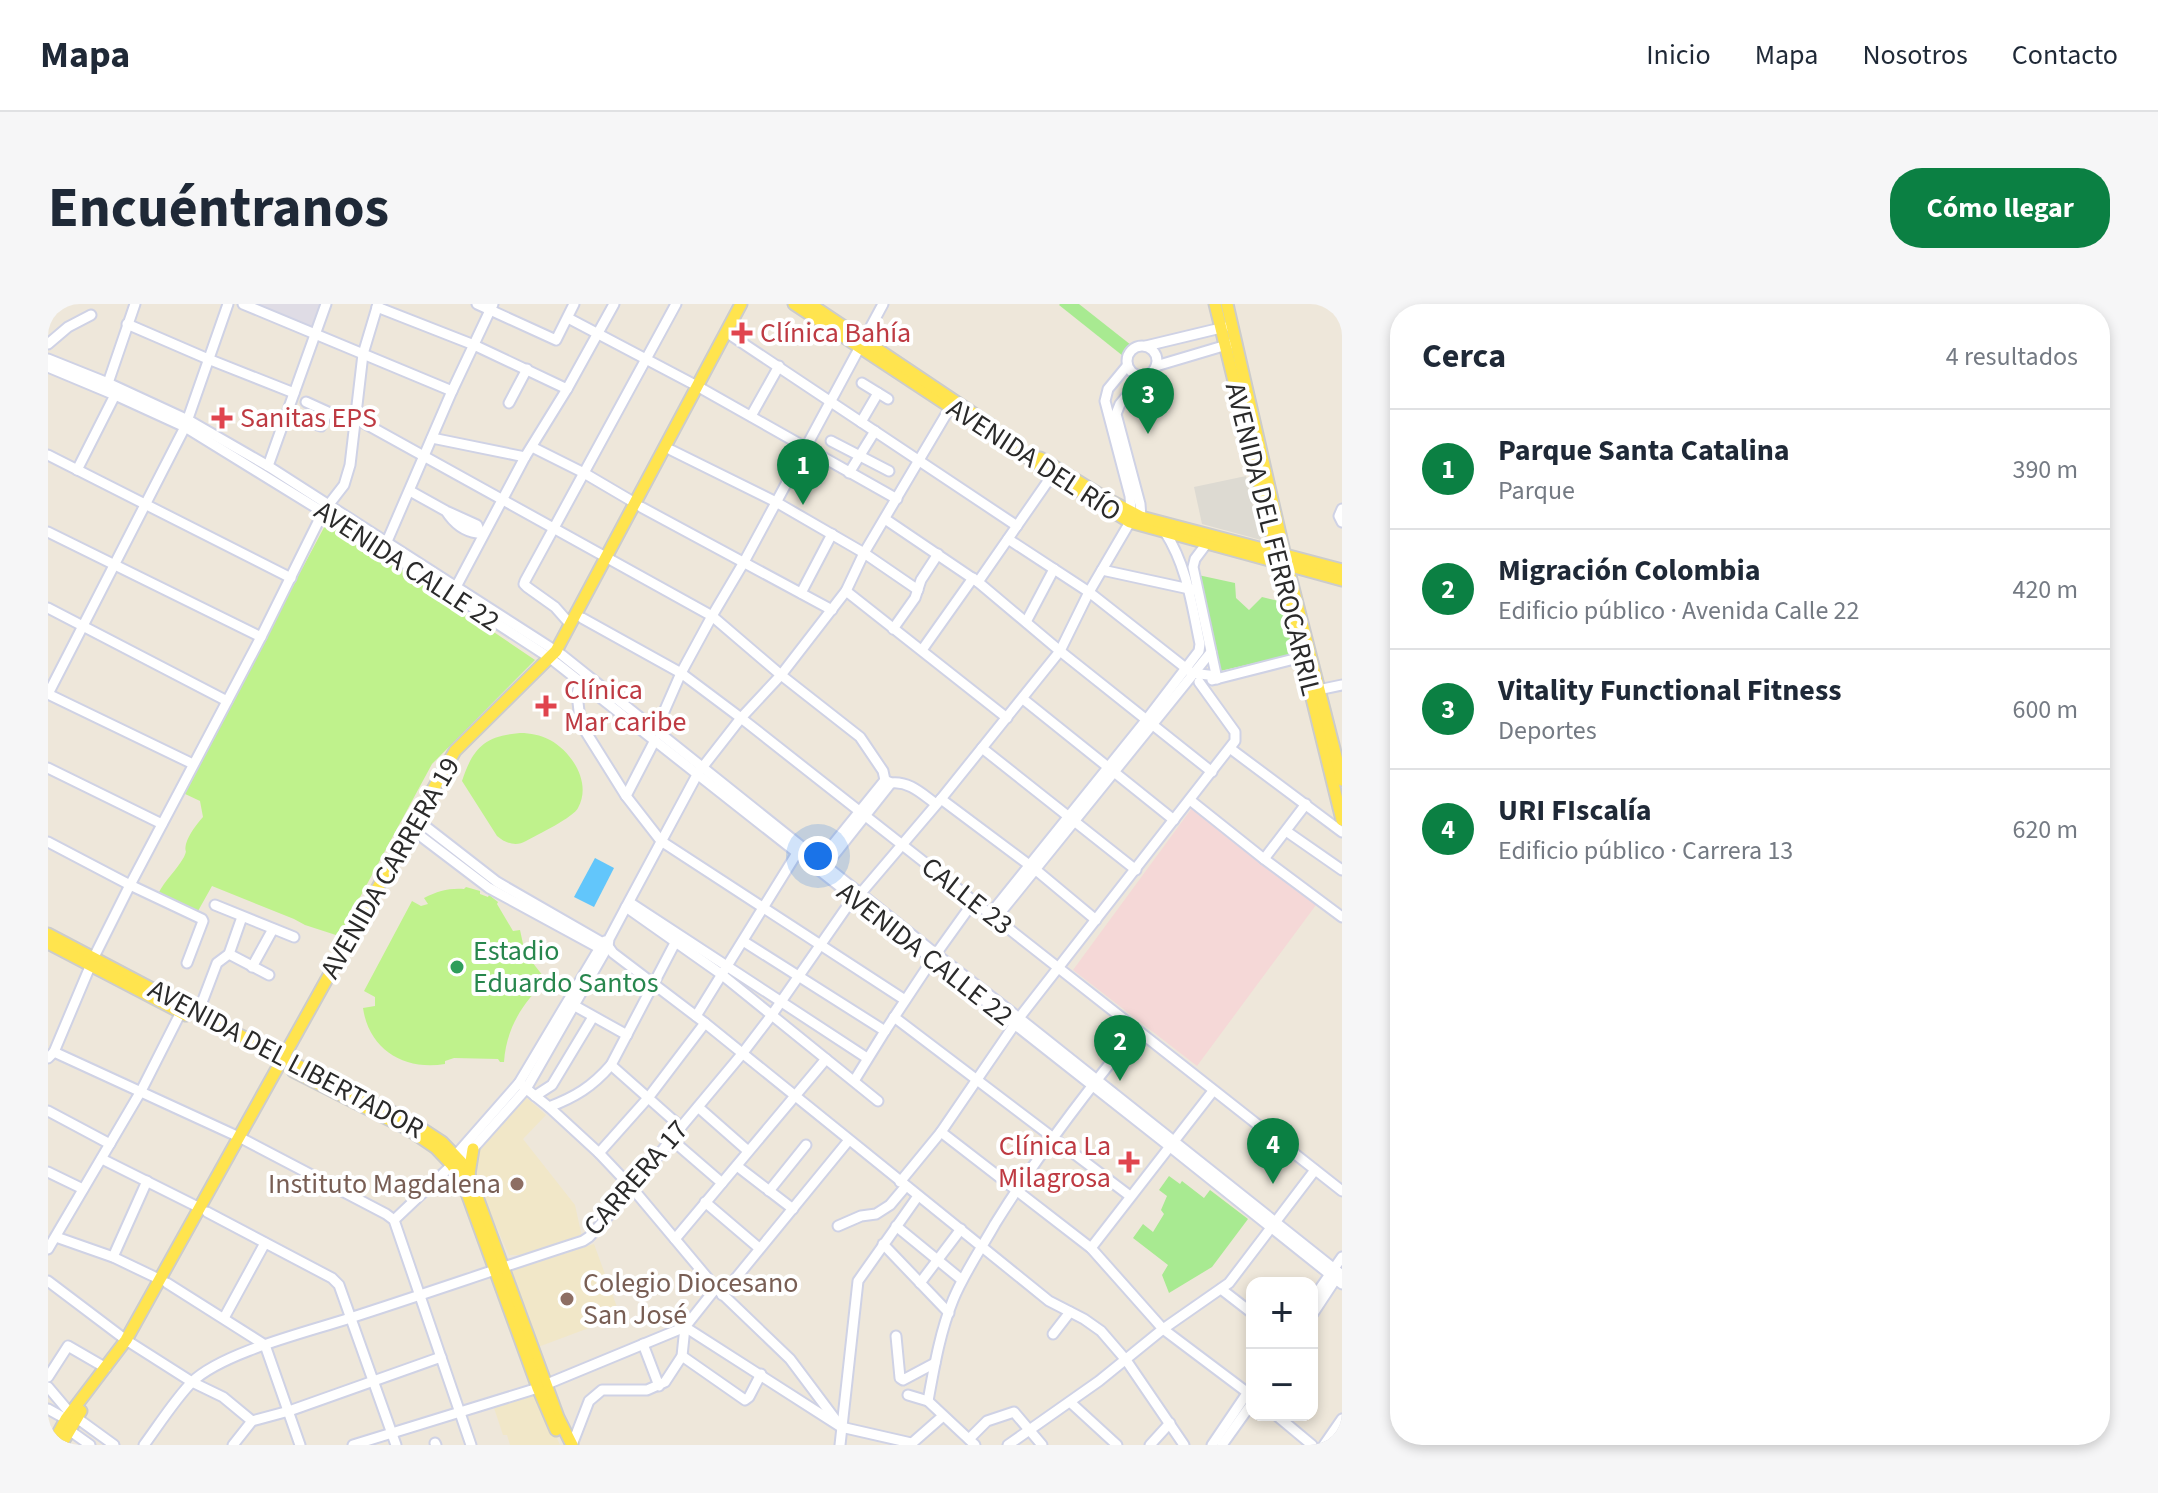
<!DOCTYPE html>
<html lang="es">
<meta charset="utf-8">
<style>
:root{--surface:#fff;--page:#f6f6f7;--text:#1f2937;--muted:#747a83;--line:#e0e1e3;--accent:#0b8043}
body{margin:0;font-family:"Source Sans 3",sans-serif;background:var(--page);color:var(--text)}
.controls{position:absolute;right:24px;bottom:24px;display:grid;overflow:hidden;border-radius:16px;box-shadow:0 4px 12px #0003}
.controls button{width:72px;height:72px;display:grid;place-items:center;padding:0;border:0;border-bottom:2px solid var(--line);background:var(--surface);color:var(--text);font:40px sans-serif}
.you{position:absolute;left:770px;top:552px;width:28px;height:28px;margin:-20px;border:6px solid #fff;border-radius:50%;background:#1a73e8;box-shadow:0 0 0 12px #1a73e833}
.badge{display:grid;place-items:center;width:52px;height:52px;border-radius:50%;background:var(--accent);color:#fff;font-size:26px;font-weight:700}
.pin{position:absolute;translate:-50% -66px;filter:drop-shadow(0 2px 4px #0008)}
.pin::after{content:'';position:absolute;top:42px;width:28px;height:24px;background:inherit;clip-path:polygon(0 0,100% 0,50% 100%)}
.list{margin:0;padding:0;list-style:none}
h2{display:flex;justify-content:space-between;align-items:center;height:104px;margin:0;padding:0 32px;font-size:34px}
h2 small{font-size:26px;font-weight:400;color:var(--muted)}
.list li{display:grid;grid-template-columns:52px 1fr auto;gap:24px;align-items:center;box-sizing:border-box;height:120px;padding:0 32px;border-top:2px solid var(--line)}
.list b{display:block;font-size:30px;white-space:nowrap}
.list p{margin:0;font-size:26px;white-space:nowrap;color:var(--muted)}
.list em{font-size:26px;font-style:normal;color:var(--muted)}
.map{position:relative;flex:none;width:1294px;height:1141px;overflow:hidden;border-radius:32px}
header{display:flex;align-items:center;gap:48px;box-sizing:border-box;height:112px;padding:0 40px;background:var(--surface);border-bottom:2px solid var(--line)}
header strong{font-size:38px}
nav{display:flex;gap:44px;margin-inline-start:auto;font-size:28px}
.intro{display:flex;align-items:center;justify-content:space-between;box-sizing:border-box;height:192px;padding:0 48px}
h1{margin:0;font-size:56px}
.button{padding:20px 36px;border-radius:32px;background:var(--accent);color:#fff;font-size:28px;font-weight:700}
main{display:flex;gap:48px;padding:0 48px}
aside{flex:1;background:var(--surface);border-radius:32px;box-shadow:0 4px 12px #0003}
.map>svg:first-child{display:block}
.industrial{fill:#dfdce5}
.education{fill:#f1e7c8}
.medical{fill:#f5d8d7}
.green{fill:#a8ea91}
.pitch{fill:#bff28c}
.plaza{fill:#dddad2}
.water{fill:#62c6fb}
.lines{fill:none;stroke-linecap:round;stroke-linejoin:round}
.minor-casing{stroke:#cfd2e5;stroke-width:13}
.major-casing{stroke:#ccc;stroke-width:15}
.minor{stroke:#fff;stroke-width:9}
.major{stroke:#ffe44e;stroke-width:11}
.health-dot{fill:#e0444e;stroke:#fff;stroke-width:3}
.leisure-dot{fill:#2e9e5b;stroke:#fff;stroke-width:3}
.education-dot{fill:#8d6e63;stroke:#fff;stroke-width:3}
.labels{text-anchor:middle;dominant-baseline:central;stroke-width:8;stroke-linejoin:round;paint-order:stroke}
.health-label{font-size:28px;fill:#be3a42;stroke:#fff;text-anchor:start}
.street-label{font-size:28px;fill:#2a2a2a;stroke:#fff}
.leisure-label{font-size:28px;fill:#27864d;stroke:#fff;text-anchor:start}
.education-label{font-size:28px;fill:#785e54;stroke:#fff;text-anchor:end}
</style>
<header>
<strong>Mapa</strong>
<nav><a>Inicio</a><a>Mapa</a><a>Nosotros</a><a>Contacto</a></nav>
</header>
<div class="intro"><h1>Encuéntranos</h1><a class="button">Cómo llegar</a></div>
<main>
<div class="map">
<svg width="1294" height="1141" viewBox="0 0 1294 1141">
<rect width="100%" height="100%" fill="#eee7da"/>
<!-- industrial -->
<path class="industrial" d="M209 0H272L265 23Z"/>
<!-- education -->
<g class="education">
<path d="M478 793 498 811 475 835 527 901 534 933 485 951H461L419 858Z"/>
<path d="M546 940 569 1003 562 1006 565 1015 490 1043 462 967Z"/>
<path d="M488 1088 512 1141H462L459 1131H455L445 1101Z"/>
</g>
<!-- medical -->
<path class="medical" d="M1144 504 1268 601 1149 762 1025 666Z"/>
<!-- green -->
<g class="green">
<path d="M1012 0H1031L1083 41 1075 52 1011 1Z"/>
<path d="M1150 271 1187 279 1188 294 1201 306 1214 293 1235 298 1246 350 1172 367Z"/>
<path d="M1121 872 1132 880 1134 877 1156 894 1162 886 1200 915 1164 963 1121 989 1114 971 1120 961 1085 934 1095 920 1105 928 1116 910 1113 906 1119 892 1111 886Z"/>
</g>
<!-- pitch -->
<g class="pitch">
<path d="M280 216 487 356 384 460 291 632 257 621 246 615 164 582 150 607 110 590C117 576 128 567 136 553 140 544 136 550 138 540 141 530 148 521 155 513L152 497 135 489Z"/>
<path d="M472 429C483 429 492 431 502 436 524 448 544 479 530 504 526 513 489 531 478 537 468 543 457 539 449 532L414 477C425 444 436 432 472 429Z"/>
<path d="M418 583 432 587V590L440 593 441 591 450 598 449 600 465 627 472 626 477 649 499 677C475 697 458 725 456 758H452L450 755 406 754 397 757V760C357 767 321 746 315 704L327 702V693L316 687 364 597 373 602 380 600 376 594C390 587 401 584 416 585Z"/>
</g>
<!-- plaza -->
<path class="plaza" d="M1198 172 1213 236 1154 220 1146 183Z"/>
<!-- water -->
<path class="water" d="M547 554 566 564 546 603 526 593Z"/>
<g class="lines">
<!-- minor casing -->
<g class="minor-casing">
<g id="minor">
<path d="M195 0 404 87"/>
<path d="M429 0 508 36 526 0"/>
<path d="M329 3 426 41 519 85"/>
<path d="M520 14 649 82 849 195"/>
<path d="M79 20 160 55 246 89"/>
<path d="M684 32 969 222"/>
<path d="M0 40 20 23 43 11"/>
<circle cx="1094" cy="57" r="15"/>
<path d="M1098 42 1177 23"/>
<path d="M0 55 60 79 140 116 220 162 514 351 888 650 971 714 1294 971"/>
<path d="M1079 62 1060 85 1057 97 1082 192 1083 208"/>
<path d="M1108 62 1182 40"/>
<path d="M0 63 67 91 137 123 335 245 502 354 1121 842 1294 980"/>
<path d="M60 79 87 0"/>
<path d="M814 79 840 95"/>
<path d="M461 99 479 65"/>
<path d="M238 111 273 122 280 108 258 98"/>
<path d="M703 112 731 62"/>
<path d="M307 114 664 312 733 371 812 433 835 467 837 476 843 479C862 477 874 490 888 500"/>
<path d="M813 118 830 89"/>
<path d="M384 134 477 153"/>
<path d="M783 137 841 167"/>
<path d="M484 143 536 169 587 199"/>
<path d="M623 146 728 198 816 249 870 286"/>
<path d="M0 151 243 274"/>
<path d="M220 162 278 0"/>
<path d="M29 166 67 91"/>
<path d="M801 169 827 127"/>
<path d="M362 187 398 207 429 221 431 226 429 229C415 227 405 218 398 207"/>
<path d="M593 203 784 306"/>
<path d="M1294 205 1291 212 1294 218"/>
<path d="M1093 213 1092 200 1068 110 1072 100 1094 73"/>
<path d="M837 215 930 278 1012 347 1164 468"/>
<path d="M0 228 213 333"/>
<path d="M960 235 1041 288 1144 369 1168 372"/>
<path d="M1159 239 1147 255 1145 263 1169 375"/>
<path d="M337 242 404 87 445 0"/>
<path d="M1054 266 1146 286"/>
<path d="M930 278 1007 167"/>
<path d="M408 283 477 153 519 85 566 0"/>
<path d="M798 287 959 414"/>
<path d="M753 289 784 230"/>
<path d="M0 304 179 397"/>
<path d="M534 314 633 369 693 414 1294 887"/>
<path d="M978 318 1006 265"/>
<path d="M522 320 507 303 479 283 476 280 477 277 628 0"/>
<path d="M845 325 867 294 873 276 890 250"/>
<path d="M874 346 925 274"/>
<path d="M1164 376 1258 352"/>
<path d="M532 378 529 390 531 407 536 425 578 492 613 537 857 696"/>
<path d="M1270 386 1294 381"/>
<path d="M975 395 1126 516"/>
<path d="M608 426 633 369 664 312 696 258 835 0"/>
<path d="M934 444 1088 566"/>
<path d="M1183 445 1294 528"/>
<path d="M145 460 0 390 137 123 180 0"/>
<path d="M0 464 114 520"/>
<path d="M578 492 607 436"/>
<path d="M893 495 988 566 1048 616"/>
<path d="M1142 496 1216 555 1294 613"/>
<path d="M368 515 449 578 560 642 565 649 657 719 1001 997 1036 1015 1053 1027 1078 1056 1136 1141"/>
<path d="M362 524 441 584 555 646"/>
<path d="M1238 527 1294 566"/>
<path d="M0 538 82 581 154 615 155 617 139 659"/>
<path d="M1216 555 1258 500"/>
<path d="M769 560 837 476"/>
<path d="M775 565 843 479"/>
<path d="M584 600 819 754"/>
<path d="M167 601 246 633"/>
<path d="M578 603 673 670 830 797"/>
<path d="M943 609 1099 415 1151 347 1152 340C1144 302 1139 262 1117 228"/>
<path d="M948 614 1163 348"/>
<path d="M695 637 837 727"/>
<path d="M181 650 221 671"/>
<path d="M888 650 926 597"/>
<path d="M204 663 225 625"/>
<path d="M527 702 579 731"/>
<path d="M150 709 169 659 181 650 194 613"/>
<path d="M648 712 749 549"/>
<path d="M846 713 1082 892"/>
<path d="M6 748 191 833 338 910 346 916 423 1141"/>
<path d="M0 754 6 748 46 653 82 581 213 333 275 208 296 181 302 161 315 50 330 0"/>
<path d="M563 761 633 823"/>
<path d="M806 777 837 727 884 656"/>
<path d="M471 779 501 803 551 849 585 885 668 984 742 1055 793 1123"/>
<path d="M487 792 504 781 545 713"/>
<path d="M501 803C527 793 544 783 563 761L628 637"/>
<path d="M650 803 700 847"/>
<path d="M0 807 62 840"/>
<path d="M893 828 1043 944 1115 1025 1204 1092"/>
<path d="M623 835 674 879"/>
<path d="M551 849 600 794 657 719"/>
<path d="M54 855 152 904"/>
<path d="M407 860 413 858 478 785 560 642 561 635 578 603 650 469 693 414 733 371 798 287 816 249 906 97"/>
<path d="M689 862 745 905"/>
<path d="M0 868 35 885"/>
<path d="M852 878 893 828 971 714 1187 437V428L1151 378"/>
<path d="M721 887 758 841"/>
<path d="M657 898 711 944"/>
<path d="M159 908 284 974 291 981 348 1141"/>
<path d="M346 916 404 861 407 852 471 779 548 650 557 637"/>
<path d="M790 922 813 912 828 910 842 901 858 882"/>
<path d="M848 922 914 976"/>
<path d="M8 933 65 953 113 976"/>
<path d="M627 935 778 755"/>
<path d="M835 940 901 1009"/>
<path d="M1043 944 1165 787"/>
<path d="M0 945 93 787 133 708"/>
<path d="M65 953 99 877"/>
<path d="M0 977 78 1036 144 1078 175 1093 204 1117"/>
<path d="M119 979 217 1041 252 1141"/>
<path d="M872 979 913 925"/>
<path d="M1173 985 1204 1009"/>
<path d="M674 991 801 836"/>
<path d="M1264 996 1294 953"/>
<path d="M1264 1011 1291 970"/>
<path d="M176 1014 217 939"/>
<path d="M1005 1030 1022 1008"/>
<path d="M848 1032 852 1074 855 1076 887 1059"/>
<path d="M595 1040 611 1082"/>
<path d="M634 1052 697 1096 701 1093 713 1070"/>
<path d="M0 1073 20 1042 58 1064"/>
<path d="M499 1080 637 1023 793 1123 863 1139"/>
<path d="M0 1083 22 1109 66 1141"/>
<path d="M860 1091 880 1097 927 1141"/>
<path d="M880 1097C886 1064 892 1028 905 996 916 969 933 945 947 920 989 852 1038 788 1089 726"/>
<path d="M1022 1098 1069 1141"/>
<path d="M0 1105 18 1115"/>
<path d="M1228 1111 1264 1141"/>
<path d="M21 1126 42 1141"/>
<path d="M921 1135 939 1117 966 1108 994 1141"/>
<path d="M387 1139 388 1141"/>
<path d="M96 1141C110 1122 128 1094 144 1078 175 1048 260 1028 302 1014 380 989 457 962 535 937L541 933 585 885 623 835 694 750 723 712 805 594 813 589 893 495 1012 347 1041 288 1082 218"/>
<path d="M185 1141 204 1117 241 1107 393 1053"/>
<path d="M305 1141 490 1084"/>
<path d="M524 1141 541 1097 554 1086H599L617 1078 634 1052 637 1023 668 984"/>
<path d="M792 1141 810 977 870 892"/>
<path d="M862 1141 895 1112"/>
<path d="M960 1141 1051 1077 1115 1025 1181 979 1267 866"/>
<path d="M1102 1141 1122 1119"/>
<path d="M1164 1141 1204 1082"/>
<path d="M1174 1141 1204 1099"/>
<path d="M1276 1141 1294 1115"/>
</g>
</g>
<!-- major casing -->
<g class="major-casing">
<g id="major">
<path d="M746 0 1004 170 1082 218 1294 276"/>
<path d="M762 0 944 122"/>
<path d="M1167 0 1294 516"/>
<path d="M1179 0 1237 252 1294 476"/>
<path d="M992 154 1057 194 1093 213 1294 266"/>
<path d="M0 630 241 757 362 817 394 838 413 858 421 871 510 1113 524 1141"/>
<path d="M0 639 138 711"/>
<path d="M245 767 360 825 388 844 404 861 416 881 490 1084 508 1126"/>
<path d="M421 870 425 845"/>
<path d="M4 1141 18 1115 78 1036 368 515 407 447 508 347 693 0"/>
<path d="M13 1141 33 1107"/>
</g>
</g>
<!-- minor -->
<use href="#minor" class="minor"/>
<!-- major -->
<use href="#major" class="major"/>
</g>
<!-- markers -->
<g class="health-dot">
<path d="M690 17h8v8h8v8h-8v8h-8v-8h-8v-8h8z"/>
<path d="M170 102h8v8h8v8h-8v8h-8v-8h-8v-8h8z"/>
<path d="M494 390h8v8h8v8h-8v8h-8v-8h-8v-8h8z"/>
<path d="M1077 846h8v8h8v8h-8v8h-8v-8h-8v-8h8z"/>
</g>
<circle class="leisure-dot" cx="409" cy="663" r="8"/>
<g class="education-dot">
<circle cx="469" cy="880" r="8"/>
<circle cx="519" cy="995" r="8"/>
</g>
<g class="labels">
<!-- health labels -->
<g class="health-label">
<text x="712" y="29">Clínica Bahía</text>
<text x="192" y="114">Sanitas EPS</text>
<text x="516" y="386">Clínica<tspan x="516" dy="32">Mar caribe</tspan></text>
<text x="1063" y="842" text-anchor="end">Clínica La<tspan x="1063" dy="32">Milagrosa</tspan></text>
</g>
<!-- street labels -->
<g class="street-label">
<text transform="translate(986 156) rotate(33)">AVENIDA DEL RÍO</text>
<text transform="translate(1225 235) rotate(76)">AVENIDA DEL FERROCARRIL</text>
<text transform="translate(359 262) rotate(33)">AVENIDA CALLE 22</text>
<text transform="translate(342 564) rotate(-60)">AVENIDA CARRERA 19</text>
<text transform="translate(919 592) rotate(38)">CALLE 23</text>
<text transform="translate(877 650) rotate(38)">AVENIDA CALLE 22</text>
<text transform="translate(238 755) rotate(28)">AVENIDA DEL LIBERTADOR</text>
<text transform="translate(588 874) rotate(-49)">CARRERA 17</text>
</g>
<!-- leisure labels -->
<g class="leisure-label">
<text x="425" y="647">Estadio<tspan x="425" dy="32">Eduardo Santos</tspan></text>
</g>
<!-- education labels -->
<g class="education-label">
<text x="453" y="880">Instituto Magdalena</text>
<text x="535" y="979" text-anchor="start">Colegio Diocesano<tspan x="535" dy="32">San José</tspan></text>
</g>
</g>
</svg>
<div class="controls">
<button>+</button>
<button>−</button>
</div>
<div class="you"></div>
<div class="pin badge" style="left:755px;top:201px">1</div>
<div class="pin badge" style="left:1072px;top:777px">2</div>
<div class="pin badge" style="left:1100px;top:130px">3</div>
<div class="pin badge" style="left:1225px;top:880px">4</div>
</div>
<aside>
<h2>Cerca<small>4 resultados</small></h2>
<ul class="list">
<li><span class="badge">1</span><div><b>Parque Santa Catalina</b><p>Parque</p></div><em>390 m</em></li>
<li><span class="badge">2</span><div><b>Migración Colombia</b><p>Edificio público · Avenida Calle 22</p></div><em>420 m</em></li>
<li><span class="badge">3</span><div><b>Vitality Functional Fitness</b><p>Deportes</p></div><em>600 m</em></li>
<li><span class="badge">4</span><div><b>URI FIscalía</b><p>Edificio público · Carrera 13</p></div><em>620 m</em></li>
</ul>
</aside>
</main>
